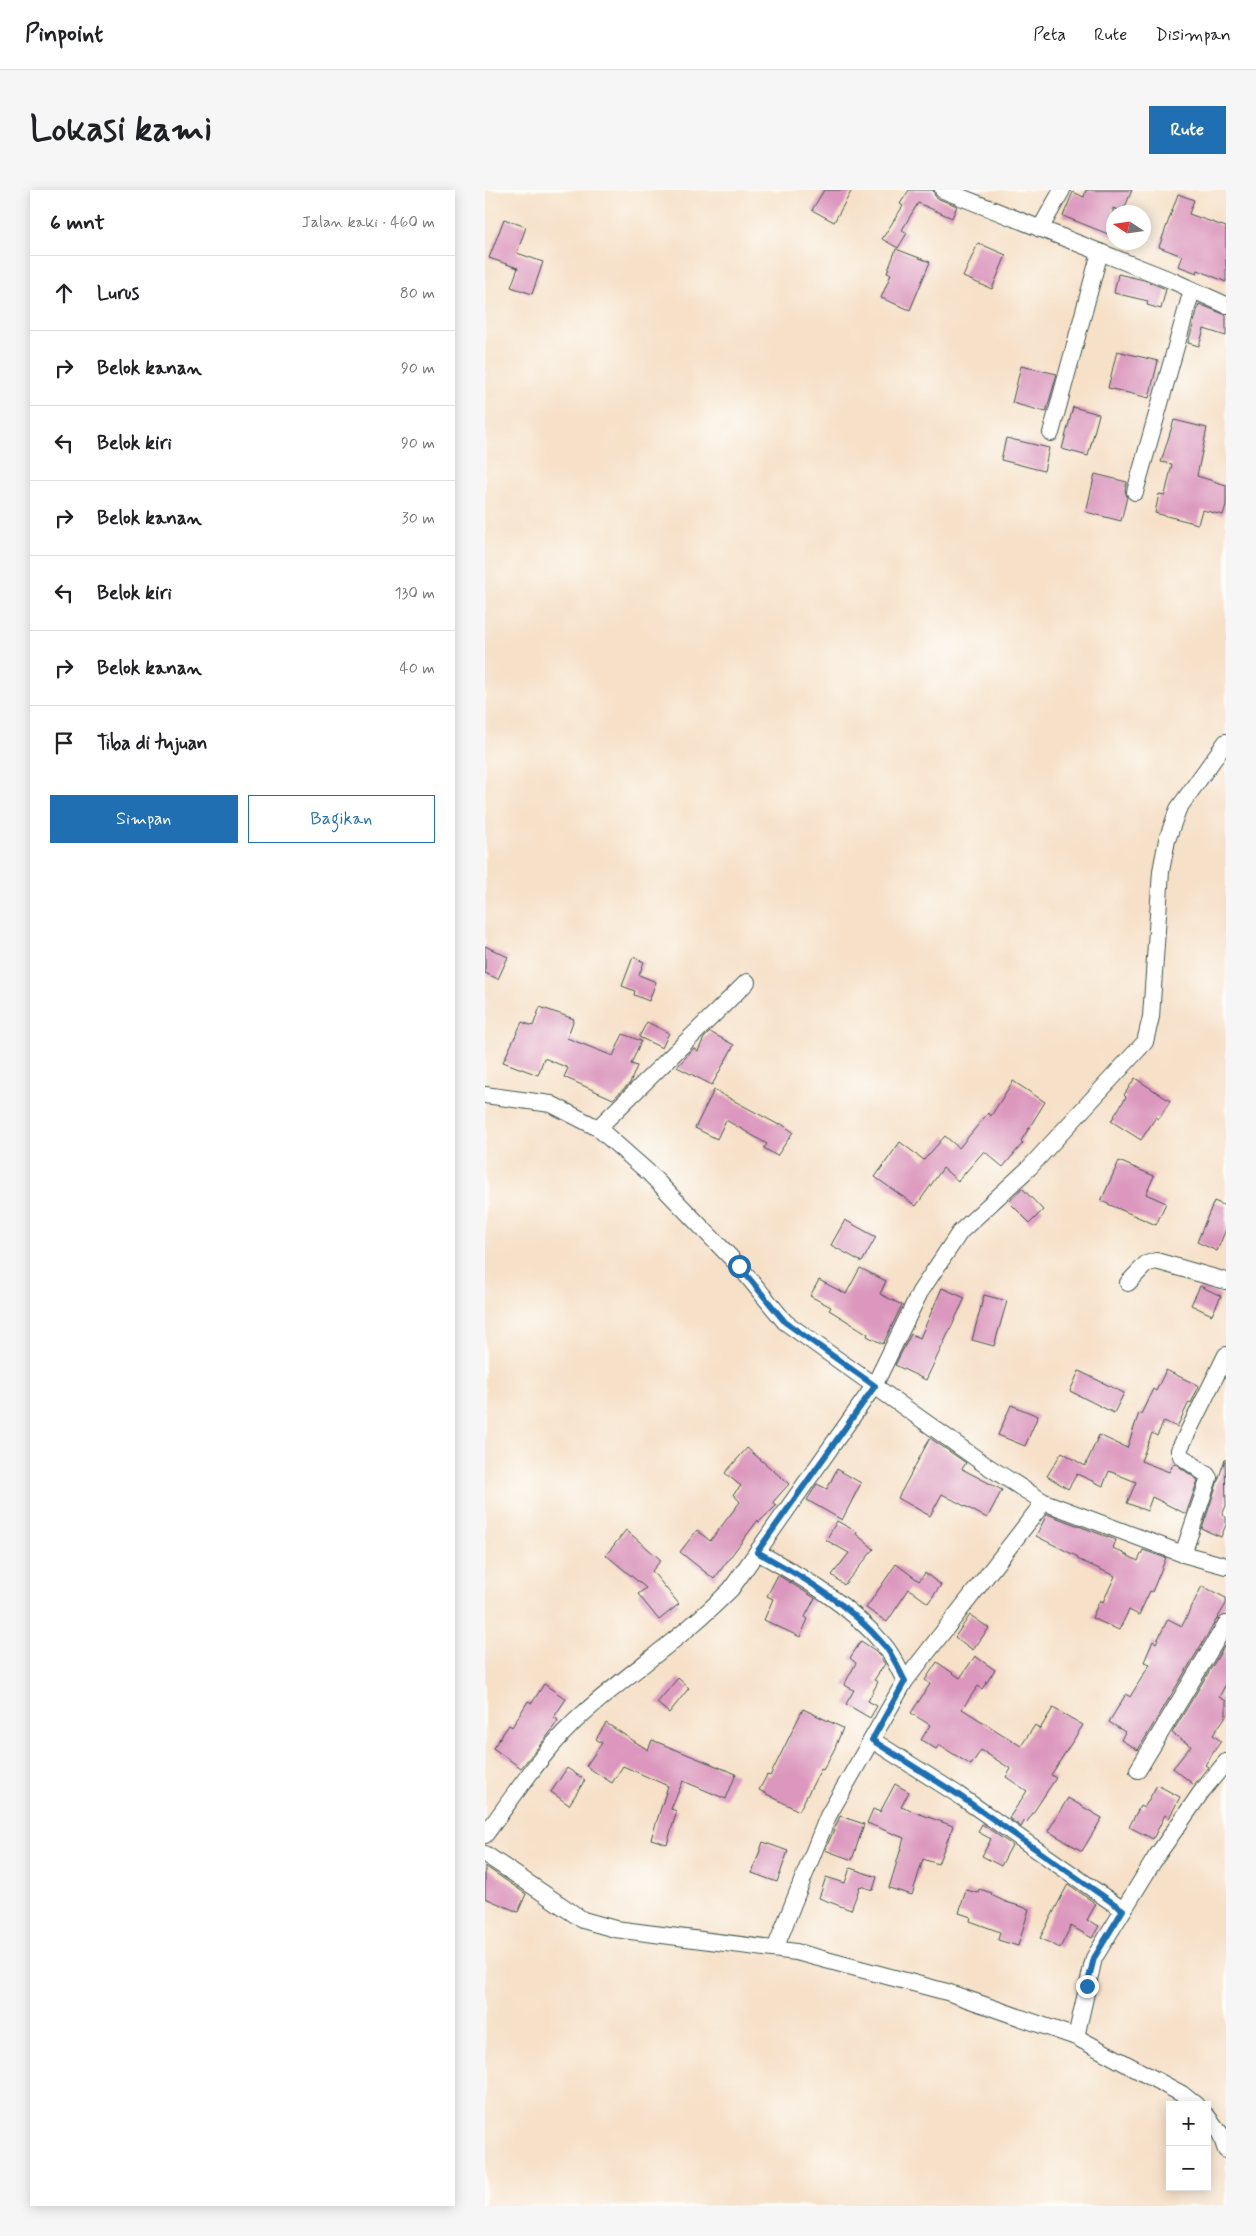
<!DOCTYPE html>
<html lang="id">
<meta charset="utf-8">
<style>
:root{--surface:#fff;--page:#f6f6f6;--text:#202124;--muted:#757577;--line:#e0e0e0;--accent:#1f6fb2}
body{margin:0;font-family:Mynerve,sans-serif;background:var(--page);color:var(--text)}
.controls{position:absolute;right:15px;bottom:15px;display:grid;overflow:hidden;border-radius:0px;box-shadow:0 2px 12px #0003}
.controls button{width:45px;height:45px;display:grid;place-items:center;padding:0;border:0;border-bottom:1px solid var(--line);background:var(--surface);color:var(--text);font:25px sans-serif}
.compass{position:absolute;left:621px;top:15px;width:45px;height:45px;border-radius:50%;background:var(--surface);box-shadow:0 2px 12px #0003;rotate:282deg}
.stop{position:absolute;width:15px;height:15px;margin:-11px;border:4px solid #1f6fb2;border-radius:50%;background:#fff}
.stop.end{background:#1f6fb2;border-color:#fff;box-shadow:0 1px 5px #0008}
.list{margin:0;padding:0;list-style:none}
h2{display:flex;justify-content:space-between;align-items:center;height:65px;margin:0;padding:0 20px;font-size:21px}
h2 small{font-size:16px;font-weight:400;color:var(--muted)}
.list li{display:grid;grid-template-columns:32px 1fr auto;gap:15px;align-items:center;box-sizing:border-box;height:75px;padding:0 20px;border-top:1px solid var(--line)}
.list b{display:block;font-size:19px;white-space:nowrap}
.list em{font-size:16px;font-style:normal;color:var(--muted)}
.actions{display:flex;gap:10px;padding:15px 20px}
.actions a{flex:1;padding:11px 0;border:1px solid var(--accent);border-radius:0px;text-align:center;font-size:18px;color:var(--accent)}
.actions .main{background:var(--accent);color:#fff}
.icon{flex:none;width:28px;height:28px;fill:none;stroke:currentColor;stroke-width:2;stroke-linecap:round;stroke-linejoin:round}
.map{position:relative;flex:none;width:741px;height:2016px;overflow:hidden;border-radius:0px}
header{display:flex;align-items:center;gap:30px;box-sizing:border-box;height:70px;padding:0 25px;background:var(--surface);border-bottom:1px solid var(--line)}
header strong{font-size:24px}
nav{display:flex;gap:28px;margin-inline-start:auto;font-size:18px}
.intro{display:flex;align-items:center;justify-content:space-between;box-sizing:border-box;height:120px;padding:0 30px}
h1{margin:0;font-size:35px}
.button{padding:12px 22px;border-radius:0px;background:var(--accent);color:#fff;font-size:18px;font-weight:700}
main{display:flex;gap:30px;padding:0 30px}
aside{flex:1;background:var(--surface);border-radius:0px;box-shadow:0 2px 12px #0003}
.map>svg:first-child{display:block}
.building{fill:#db97bd}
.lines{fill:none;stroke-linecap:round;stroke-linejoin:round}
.street-casing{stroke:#3f554a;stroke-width:18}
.street{stroke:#fff;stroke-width:16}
.route{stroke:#1f6fb2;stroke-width:6}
</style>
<header>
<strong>Pinpoint</strong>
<nav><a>Peta</a><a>Rute</a><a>Disimpan</a></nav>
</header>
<div class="intro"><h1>Lokasi kami</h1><a class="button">Rute</a></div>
<main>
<aside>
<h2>6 mnt<small>Jalan kaki · 460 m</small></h2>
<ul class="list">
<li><svg class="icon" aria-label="ahead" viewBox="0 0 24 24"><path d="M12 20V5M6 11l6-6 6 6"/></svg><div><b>Lurus</b></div><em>80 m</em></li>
<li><svg class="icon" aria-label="right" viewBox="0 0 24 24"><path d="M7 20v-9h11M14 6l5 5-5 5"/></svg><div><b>Belok kanan</b></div><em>90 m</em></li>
<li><svg class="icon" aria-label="left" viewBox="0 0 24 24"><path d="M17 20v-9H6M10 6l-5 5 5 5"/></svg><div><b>Belok kiri</b></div><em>90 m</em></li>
<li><svg class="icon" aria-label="right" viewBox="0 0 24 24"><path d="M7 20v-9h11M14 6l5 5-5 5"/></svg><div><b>Belok kanan</b></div><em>30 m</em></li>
<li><svg class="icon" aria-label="left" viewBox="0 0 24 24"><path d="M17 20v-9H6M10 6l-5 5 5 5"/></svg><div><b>Belok kiri</b></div><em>130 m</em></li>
<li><svg class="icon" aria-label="right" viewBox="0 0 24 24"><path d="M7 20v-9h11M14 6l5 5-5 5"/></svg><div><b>Belok kanan</b></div><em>40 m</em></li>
<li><svg class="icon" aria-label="arrive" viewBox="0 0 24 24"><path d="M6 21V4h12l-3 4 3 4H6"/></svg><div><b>Tiba di tujuan</b></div></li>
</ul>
<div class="actions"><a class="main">Simpan</a><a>Bagikan</a></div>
</aside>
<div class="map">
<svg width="741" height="2016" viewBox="0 0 741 2016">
<rect width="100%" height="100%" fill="#fdfcf7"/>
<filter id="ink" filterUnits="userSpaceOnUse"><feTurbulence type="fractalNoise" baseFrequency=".02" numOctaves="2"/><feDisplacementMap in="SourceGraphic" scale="10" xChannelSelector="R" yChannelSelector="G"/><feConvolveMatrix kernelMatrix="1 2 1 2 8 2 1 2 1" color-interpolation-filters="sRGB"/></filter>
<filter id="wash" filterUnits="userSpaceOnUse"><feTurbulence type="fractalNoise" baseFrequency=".0096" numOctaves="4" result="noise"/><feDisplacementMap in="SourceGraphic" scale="20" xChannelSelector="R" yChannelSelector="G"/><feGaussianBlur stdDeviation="1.12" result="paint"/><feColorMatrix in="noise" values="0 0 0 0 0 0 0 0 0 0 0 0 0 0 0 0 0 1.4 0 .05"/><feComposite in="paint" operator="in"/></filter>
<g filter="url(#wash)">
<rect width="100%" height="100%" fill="#f6e0c7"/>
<g id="blocks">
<!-- building -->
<g class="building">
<path d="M339 0H367L349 32 327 20Z"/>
<path d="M424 0H448L450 6 454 9 472 16 467 28 433 13 417 40 422 43 413 58 397 49 418 16 415 14Z"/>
<path d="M601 0H647L638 22 628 18V46L578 26 588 2 599 7Z"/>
<path d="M693 4 709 10 704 24 741 37V92L713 80 712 83 693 76 697 66 674 57Z"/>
<path d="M19 29 41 37 32 63 58 72 47 104 26 97 33 78 4 68Z"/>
<path d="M493 53 521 65 507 99 478 87Z"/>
<path d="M411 59 445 72 425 120 396 108 406 84 402 83Z"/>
<path d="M633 84 659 90 681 99 676 119 662 115 663 111 629 103Z"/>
<path d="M714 114 741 125V146L719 139 714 156 703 153Z"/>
<path d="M632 161 673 171 664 208 623 198Z"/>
<path d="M536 176 572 184 561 222 527 213Z"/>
<path d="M588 217 614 224 603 266 577 259Z"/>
<path d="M689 230 722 238 712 286 741 295V315L738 325 717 320 713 334 670 323 674 304 680 305 687 274 676 272Z"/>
<path d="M521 248 564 258 559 281 516 270Z"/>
<path d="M610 284 642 292 640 300 642 307 636 331 601 322Z"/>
<path d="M0 756 23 767 13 789 0 783Z"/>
<path d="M148 767 159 772 154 785 171 792 164 811 149 805 150 801 137 796Z"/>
<path d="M55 817 89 829 82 848 128 866 138 844 156 851 146 874 152 876 145 893 128 909 79 887 83 878 59 868 53 885 18 872 37 832 48 836Z"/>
<path d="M162 832 184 843 177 858 154 847Z"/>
<path d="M225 842 249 855 227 895 192 877 209 858 213 861 219 848Z"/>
<path d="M650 888 685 911 674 929 671 927 656 950 626 931 641 907 639 905Z"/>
<path d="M528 891 560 912 536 951 538 953 518 977 499 961 473 991 458 978 431 1016 390 987 415 952 439 970 460 946 474 958 503 923 506 926Z"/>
<path d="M229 900 294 935 295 933 308 942 292 966 279 958 282 954 241 930 232 949 210 938Z"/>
<path d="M634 971 669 986 661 1004 681 1013 671 1035 616 1011Z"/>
<path d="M537 998 558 1020 545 1033 524 1012Z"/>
<path d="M729 1011 741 1016V1039L732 1061 712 1052Z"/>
<path d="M360 1030 391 1047 377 1072 346 1055Z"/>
<path d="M375 1078 401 1091 395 1104 417 1115 398 1154 382 1146 383 1144 344 1120 346 1117 325 1106 334 1090 361 1104Z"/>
<path d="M715 1096 736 1106 727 1125 706 1115Z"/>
<path d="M457 1098 480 1108 441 1190 410 1175 426 1144 435 1148Z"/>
<path d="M499 1105 522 1111 509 1156 487 1150Z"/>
<path d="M681 1180 714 1196 706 1213 704 1212 692 1237 679 1231 672 1246 667 1243 656 1271 684 1282 689 1273 713 1290 701 1324 667 1307 662 1321 642 1313 651 1292 624 1281 618 1296 592 1284 583 1299 562 1286 577 1262 600 1276 614 1245 642 1258 654 1223 656 1224 668 1199 671 1201Z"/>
<path d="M594 1181 639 1203 629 1223 585 1201Z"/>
<path d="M526 1215 553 1226 540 1256 513 1245Z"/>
<path d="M445 1248 481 1273 477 1279 517 1300 502 1328 457 1304 445 1326 413 1308Z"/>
<path d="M262 1258 304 1294 288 1312 291 1316 274 1332 273 1330 229 1389 195 1362 212 1340 225 1351 255 1312 248 1304 256 1296 240 1283Z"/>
<path d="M740 1269 741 1316 737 1325 741 1327V1335L736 1347 717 1339Z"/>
<path d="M352 1279 376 1293 357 1330 322 1310 332 1294 342 1299Z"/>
<path d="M562 1324 631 1350 628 1358 653 1371 658 1360 681 1368 667 1402 665 1401 654 1425 644 1420 634 1440 607 1428 615 1410 618 1412 630 1386 592 1369 593 1367 551 1346Z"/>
<path d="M352 1331 372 1342 371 1344 389 1359 359 1395 347 1385 364 1363 341 1350Z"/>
<path d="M141 1340 176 1370 167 1381 194 1414 174 1430 153 1404 161 1398 121 1365Z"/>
<path d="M411 1374 434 1391 440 1383 456 1395 443 1413 424 1399 402 1432 381 1418Z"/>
<path d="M293 1385 330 1408 320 1427 323 1429 315 1447 279 1430 288 1409 282 1406Z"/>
<path d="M717 1396 741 1408V1414L653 1560 636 1550 640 1542 624 1532 641 1504 645 1507 665 1474 659 1472 668 1451 671 1453 683 1429 697 1436Z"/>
<path d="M485 1425 504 1438 488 1460 470 1447Z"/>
<path d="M376 1451 391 1461 400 1474 389 1490 393 1492 383 1511 392 1516 385 1528 361 1514 369 1500 359 1495 371 1473 365 1468Z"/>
<path d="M740 1455 741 1494 734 1507 741 1511V1526L728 1545 736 1551 720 1575 723 1577 709 1595 688 1578 706 1556 687 1543Z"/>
<path d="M490 1466 510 1480 497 1499 493 1496 477 1519 536 1556 550 1535 555 1539 568 1518 598 1535 566 1585 571 1588 542 1632 540 1630 536 1637 524 1628 542 1601 521 1587 526 1579 496 1560 486 1575 454 1555 451 1559 436 1550 445 1535 426 1523 445 1494 440 1490 452 1472 475 1488Z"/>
<path d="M193 1488 204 1498 184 1523 172 1513Z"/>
<path d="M59 1494 81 1509 69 1527 73 1530 64 1544 36 1578 8 1558 24 1535 27 1537 43 1511 47 1513Z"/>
<path d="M318 1519 358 1538 349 1560 338 1580 336 1579 314 1621 274 1600 282 1585 285 1586Z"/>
<path d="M121 1533 163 1560 167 1550 251 1584 241 1609 198 1591 186 1619 192 1621 182 1654 166 1649 183 1596 138 1576 127 1593 101 1576 117 1553 111 1549Z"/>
<path d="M82 1578 100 1590 84 1615 66 1602Z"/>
<path d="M410 1594 424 1602 416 1617 468 1636 453 1674 438 1669 427 1705 404 1698 419 1648 382 1633 388 1619 395 1622Z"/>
<path d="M672 1595 695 1607 684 1628 680 1625 668 1649 644 1637 655 1616 659 1618Z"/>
<path d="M583 1608 617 1628 597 1661 563 1641Z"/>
<path d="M355 1626 379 1634 367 1670 340 1660Z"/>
<path d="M497 1634 527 1655 516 1676 497 1666 506 1649 493 1642Z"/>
<path d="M278 1652 303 1661 292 1692 267 1683Z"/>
<path d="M0 1676 41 1704 33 1722 0 1708Z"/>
<path d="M365 1678 392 1687 388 1700 375 1696 366 1720 334 1708 341 1687 360 1693Z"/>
<path d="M583 1694 611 1714 602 1730 614 1736 607 1748 586 1736 575 1758 555 1748Z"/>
<path d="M494 1699 507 1703 506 1705 521 1712 544 1719 533 1756 513 1750 515 1742 485 1731 486 1727 474 1723 481 1700 493 1703Z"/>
</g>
</g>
</g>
<g filter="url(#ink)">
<use href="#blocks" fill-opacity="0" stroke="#3f554a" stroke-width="1"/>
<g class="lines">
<!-- street casing -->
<g class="street-casing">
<g id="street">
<path d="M458 0 688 91 741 115"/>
<path d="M555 39 577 0"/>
<path d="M566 243 615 62"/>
<path d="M650 302 707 100"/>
<path d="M0 905 66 914 113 938 164 983 254 1076 300 1132 499 1274 559 1312 698 1364 741 1376"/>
<path d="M113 938 262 792"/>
<path d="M643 1093 661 1074 671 1071 741 1091"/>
<path d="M272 1362C318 1387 364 1414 399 1455 408 1465 414 1480 420 1491"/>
<path d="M698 1364 724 1288 722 1285 696 1266 694 1260 741 1165"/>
<path d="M387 1550 472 1604 638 1720"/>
<path d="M653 1580 741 1434"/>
<path d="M0 1645C31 1603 61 1556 101 1521 149 1479 201 1445 246 1399L389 1196 435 1102 475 1042 544 978 660 852 666 827 676 681 682 650 693 619 741 552"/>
<path d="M0 1664 98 1730 130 1739 311 1762 462 1802 591 1847 697 1904 711 1915"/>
<path d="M290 1759 343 1626 420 1491 559 1312"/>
<path d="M591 1847 609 1768 671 1667 717 1601 741 1572"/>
<path d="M722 1926 735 1943 741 1960"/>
</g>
</g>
<!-- street -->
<use href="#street" class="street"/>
</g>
</g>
<g class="lines" filter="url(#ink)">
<!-- route -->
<path class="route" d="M254 1076 300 1132 390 1196 272 1362C318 1387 364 1414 399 1455 408 1465 414 1480 420 1491L387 1550 472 1604 638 1720 609 1768 602 1796"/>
</g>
</svg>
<div class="controls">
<button>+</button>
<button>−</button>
</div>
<svg class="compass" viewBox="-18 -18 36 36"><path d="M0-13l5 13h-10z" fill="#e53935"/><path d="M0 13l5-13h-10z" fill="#757577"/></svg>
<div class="stop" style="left:254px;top:1076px"></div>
<div class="stop end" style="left:602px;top:1796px"></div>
</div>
</main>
